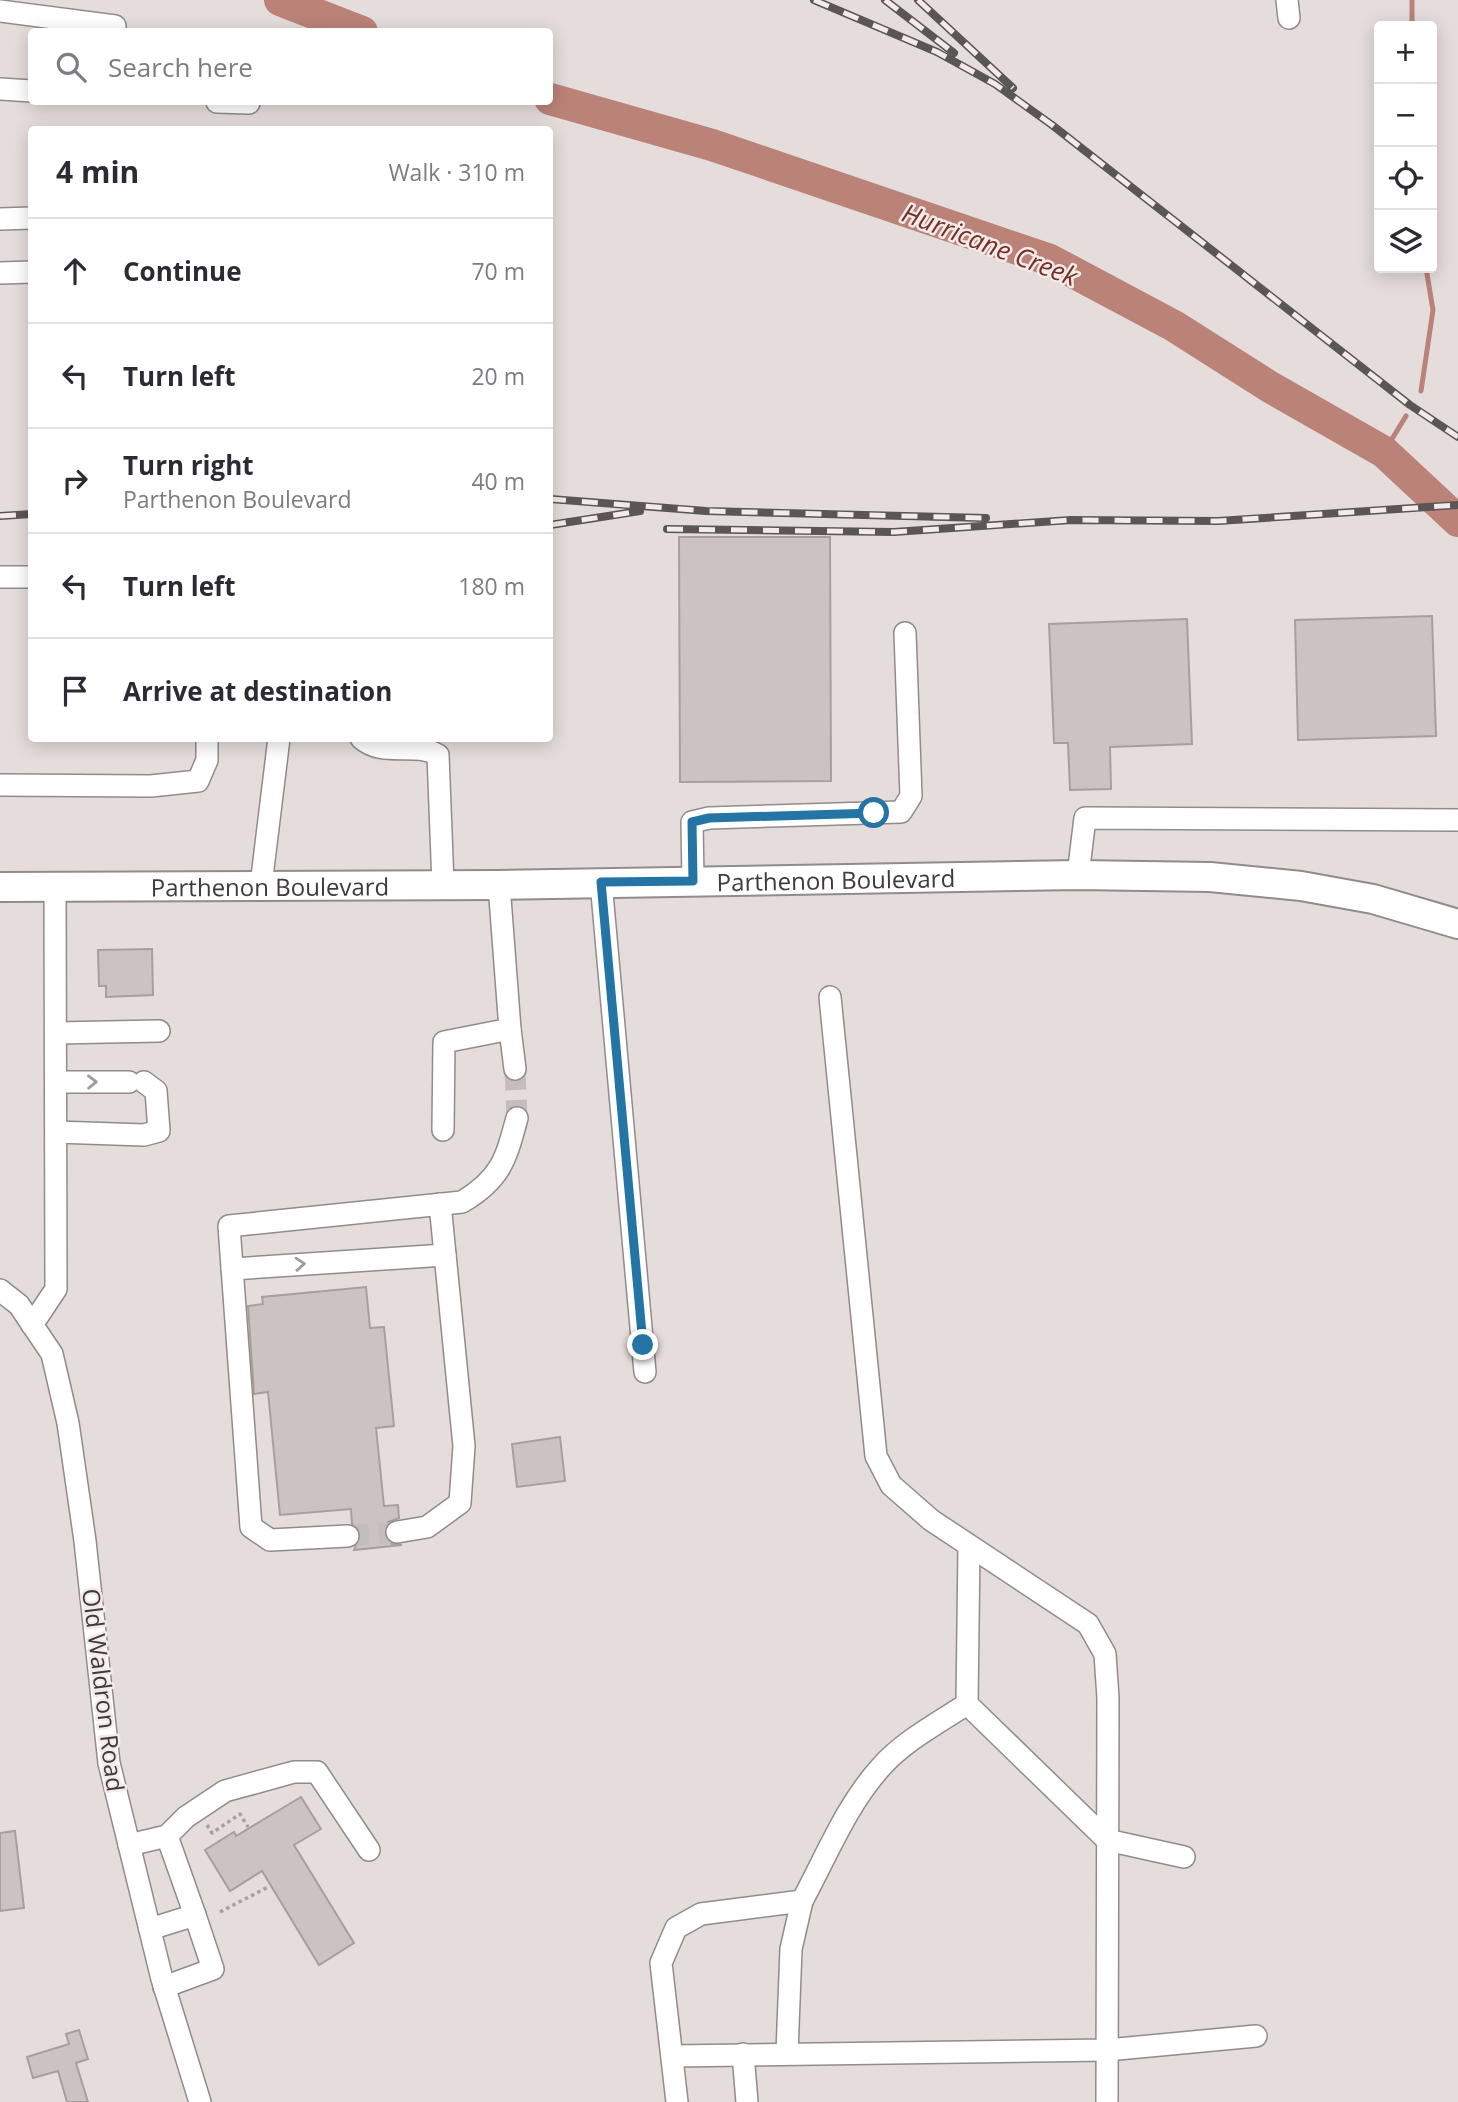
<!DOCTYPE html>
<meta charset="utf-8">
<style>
:root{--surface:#fff;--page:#f2f2f3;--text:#2b2b33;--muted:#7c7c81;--line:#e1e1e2}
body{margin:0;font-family:"Open Sans",sans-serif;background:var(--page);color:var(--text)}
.controls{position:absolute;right:21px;top:21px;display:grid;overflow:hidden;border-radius:7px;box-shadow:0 4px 18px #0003}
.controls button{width:63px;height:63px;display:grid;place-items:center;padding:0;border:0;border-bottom:2px solid var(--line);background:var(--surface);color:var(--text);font:35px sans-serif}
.stop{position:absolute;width:21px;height:21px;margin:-16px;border:5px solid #2574a6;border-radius:50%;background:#fff}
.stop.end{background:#2574a6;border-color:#fff;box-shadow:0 2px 7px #0008}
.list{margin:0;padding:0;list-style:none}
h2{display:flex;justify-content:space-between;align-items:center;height:91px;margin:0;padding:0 28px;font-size:30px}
h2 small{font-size:23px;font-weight:400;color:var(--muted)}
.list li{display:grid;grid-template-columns:46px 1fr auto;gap:21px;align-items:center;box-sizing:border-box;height:105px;padding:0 28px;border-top:2px solid var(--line)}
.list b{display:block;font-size:26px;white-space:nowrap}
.list p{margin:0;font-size:23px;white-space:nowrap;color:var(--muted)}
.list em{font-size:23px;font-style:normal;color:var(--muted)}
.icon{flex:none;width:38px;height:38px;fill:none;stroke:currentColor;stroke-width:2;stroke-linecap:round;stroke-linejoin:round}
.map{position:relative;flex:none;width:1458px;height:2102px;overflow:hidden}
.search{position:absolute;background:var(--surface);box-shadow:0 4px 18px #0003;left:28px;top:28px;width:525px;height:77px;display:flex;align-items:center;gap:18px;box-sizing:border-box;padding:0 24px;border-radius:7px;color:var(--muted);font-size:26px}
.panel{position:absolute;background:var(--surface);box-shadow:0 4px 18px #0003;left:28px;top:126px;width:525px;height:616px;border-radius:7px}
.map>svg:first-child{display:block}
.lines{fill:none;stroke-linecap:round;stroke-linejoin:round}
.stream{stroke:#bb8378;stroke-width:5}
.river{stroke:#bb8378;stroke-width:32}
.building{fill:#cbc3c1;stroke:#a79f9d;stroke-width:2}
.minor-tunnel{stroke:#c4bdbb;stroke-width:21;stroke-dasharray:21 10;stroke-linecap:butt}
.minor-casing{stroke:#928b89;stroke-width:24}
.major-casing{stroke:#928b89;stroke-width:32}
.path{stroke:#a6a09f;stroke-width:3.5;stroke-dasharray:3.5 3.5;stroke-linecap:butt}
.minor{stroke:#fff;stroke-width:21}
.major{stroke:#fff;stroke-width:28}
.rail-casing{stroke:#5a5655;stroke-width:8}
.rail{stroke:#f3eae9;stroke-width:5;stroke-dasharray:16;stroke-linecap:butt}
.oneway{stroke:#9e9d9c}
.route{stroke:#2574a6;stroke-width:9}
.labels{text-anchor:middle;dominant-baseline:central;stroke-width:5;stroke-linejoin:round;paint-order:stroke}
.street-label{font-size:24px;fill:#3e3b3a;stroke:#f3eae9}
.water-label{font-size:26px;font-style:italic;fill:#763024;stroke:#f3eae9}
</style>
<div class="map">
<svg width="1458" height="2102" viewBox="0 0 1458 2102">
<rect width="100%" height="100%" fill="#e5dddb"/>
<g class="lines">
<!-- stream -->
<g class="stream">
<path d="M1412 0V26"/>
<path d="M1421 391 1433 310 1426 268"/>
<path d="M1384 452 1406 416"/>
</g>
<!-- river -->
<g class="river">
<path d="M280 0 362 32"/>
<path d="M550 99 712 145 1050 260 1174 326 1270 387 1384 452 1458 521"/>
</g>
</g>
<!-- building -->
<g class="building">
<path d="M679 537H830L831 781 680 782Z"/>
<path d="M1432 616 1436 736 1298 740 1295 620Z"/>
<path d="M1187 619 1192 744 1110 747 1111 789 1070 790 1068 743H1054L1049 624Z"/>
<path d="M152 949 153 995 106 997V986H99L98 950Z"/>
<path d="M366 1287 370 1328 384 1327 394 1426 376 1428 384 1506 398 1505 399 1518 388 1522 384 1533 392 1544 402 1545 354 1550 361 1535 352 1524 351 1509 280 1515 268 1392 254 1394 248 1306 263 1304 262 1297Z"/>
<path d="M560 1437 565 1481 517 1487 512 1444Z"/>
<path d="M301 1797 321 1829 294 1845 354 1943 319 1965 262 1871 230 1891 205 1850 234 1832 236 1836Z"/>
<path d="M15 1831 24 1908 0 1911V1833Z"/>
<path d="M79 2030 88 2059 76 2063 88 2102H67L58 2071 33 2078 27 2057 69 2044 66 2034Z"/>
</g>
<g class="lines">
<!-- minor-tunnel -->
<g class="minor-tunnel">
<path d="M515 1069 517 1118"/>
<path d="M348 1536 397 1532"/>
</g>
<!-- minor casing -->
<g class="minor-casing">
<g id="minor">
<path d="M1287 0 1289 18"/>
<path d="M0 11 115 26V32"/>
<path d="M0 89 32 91"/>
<path d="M217 102 249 103"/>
<path d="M0 219 32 218"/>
<path d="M0 273 32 272"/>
<path d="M0 577H32"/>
<path d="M361 738C383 758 414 741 438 755L443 884"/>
<path d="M0 785 151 786 198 781 207 760V738"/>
<path d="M1078 875 1085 818 1458 820"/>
<path d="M693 881 692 822 709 818 901 812 911 796 905 633"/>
<path d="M601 882 645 1372"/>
<path d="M261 885 279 738"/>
<path d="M830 997 876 1456 891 1485 931 1520 1088 1624 1105 1654 1108 1698 1107 2102"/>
<path d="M510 1029 515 1069"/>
<path d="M56 1033 159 1031"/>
<path d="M56 1082H129"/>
<path d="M443 1130 444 1042 510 1029 499 885"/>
<path d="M56 1132 144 1135 159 1131 156 1091 144 1082"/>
<path d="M232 1269 445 1255"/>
<path d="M0 1290 19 1305 52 1354 68 1423 85 1541 109 1763 162 1979 200 2102"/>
<path d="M32 1325 56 1289 55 886"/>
<path d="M397 1532 427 1527 460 1503 464 1446 440 1204"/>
<path d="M348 1536 270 1540 251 1527 229 1226 462 1202C501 1179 506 1159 517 1118"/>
<path d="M969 1546 967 1704 1107 1840 1184 1857"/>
<path d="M167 1836 195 1915"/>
<path d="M129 1845 167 1836 186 1817 225 1791 294 1772H317L369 1850"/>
<path d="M150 1929 195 1915 213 1969 164 1987"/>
<path d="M787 2053 791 1949 802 1901"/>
<path d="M743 2054 747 2102"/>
<path d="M672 2056 1107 2050 1256 2036"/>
<path d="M677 2102 661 1963 676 1928 701 1914 802 1901C826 1857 847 1804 881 1767 904 1741 938 1723 967 1704"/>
</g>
</g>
<!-- major casing -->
<g class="major-casing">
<g id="major">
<path id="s1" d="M0 887 499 885 1078 875 1210 877 1301 886 1373 899 1458 924"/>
</g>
</g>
<!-- path -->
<g class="path">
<path d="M207 1825 212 1833 240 1814 248 1827"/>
<path d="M220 1912 268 1887"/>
</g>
<!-- minor -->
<use href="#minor" class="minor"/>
<!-- major -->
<use href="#major" class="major"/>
<!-- rail casing -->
<g class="rail-casing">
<g id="rail">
<path d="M814 0 937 52 995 84 1052 125 1410 405 1458 437"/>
<path d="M885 0 954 53"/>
<path d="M918 0 1013 88"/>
<path d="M550 499 706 511 986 518"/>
<path d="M0 516 32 514"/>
<path d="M550 525 640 511"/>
<path d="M667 529 894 532 1071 520 1218 521 1458 505"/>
</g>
</g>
<!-- rail -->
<use href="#rail" class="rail"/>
</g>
<!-- one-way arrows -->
<defs><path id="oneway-chevron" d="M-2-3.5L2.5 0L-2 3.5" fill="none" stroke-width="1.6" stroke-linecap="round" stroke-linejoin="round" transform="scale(1.75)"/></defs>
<g class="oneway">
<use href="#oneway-chevron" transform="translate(92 1082) rotate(-1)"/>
<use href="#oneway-chevron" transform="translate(300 1264) rotate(-4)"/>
</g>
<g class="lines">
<!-- route -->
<path class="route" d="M643 1345 601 882 693 881 692 822 709 818 874 813"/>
</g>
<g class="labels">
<!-- street labels -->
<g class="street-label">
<text stroke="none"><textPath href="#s1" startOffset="836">Parthenon Boulevard</textPath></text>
<text stroke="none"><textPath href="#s1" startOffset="270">Parthenon Boulevard</textPath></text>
<text transform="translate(104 1690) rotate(83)">Old Waldron Road</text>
</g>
<!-- water labels -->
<g class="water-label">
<text transform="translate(990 244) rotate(21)">Hurricane Creek</text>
</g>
</g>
</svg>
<div class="controls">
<button>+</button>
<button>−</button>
<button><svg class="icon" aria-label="locate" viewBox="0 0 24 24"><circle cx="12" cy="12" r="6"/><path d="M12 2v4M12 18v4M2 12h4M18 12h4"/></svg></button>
<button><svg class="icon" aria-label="layers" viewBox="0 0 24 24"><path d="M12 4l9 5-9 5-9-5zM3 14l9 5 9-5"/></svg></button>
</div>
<div class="stop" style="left:874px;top:813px"></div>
<div class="stop end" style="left:643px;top:1345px"></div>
<div class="search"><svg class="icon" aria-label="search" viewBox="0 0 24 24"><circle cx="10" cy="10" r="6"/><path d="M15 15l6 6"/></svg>Search here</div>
<section class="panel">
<h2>4 min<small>Walk · 310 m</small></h2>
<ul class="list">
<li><svg class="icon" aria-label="ahead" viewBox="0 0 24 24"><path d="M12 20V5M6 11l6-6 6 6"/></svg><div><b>Continue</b></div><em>70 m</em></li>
<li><svg class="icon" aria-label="left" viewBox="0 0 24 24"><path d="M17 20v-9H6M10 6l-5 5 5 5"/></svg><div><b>Turn left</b></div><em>20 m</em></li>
<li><svg class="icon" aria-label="right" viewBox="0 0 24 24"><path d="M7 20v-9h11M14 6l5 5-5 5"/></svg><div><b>Turn right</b><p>Parthenon Boulevard</p></div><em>40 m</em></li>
<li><svg class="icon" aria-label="left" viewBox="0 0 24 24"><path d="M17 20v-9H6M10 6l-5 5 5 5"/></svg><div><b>Turn left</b></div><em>180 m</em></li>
<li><svg class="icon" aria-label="arrive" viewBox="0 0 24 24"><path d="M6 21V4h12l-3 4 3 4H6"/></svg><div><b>Arrive at destination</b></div></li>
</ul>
</section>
</div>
